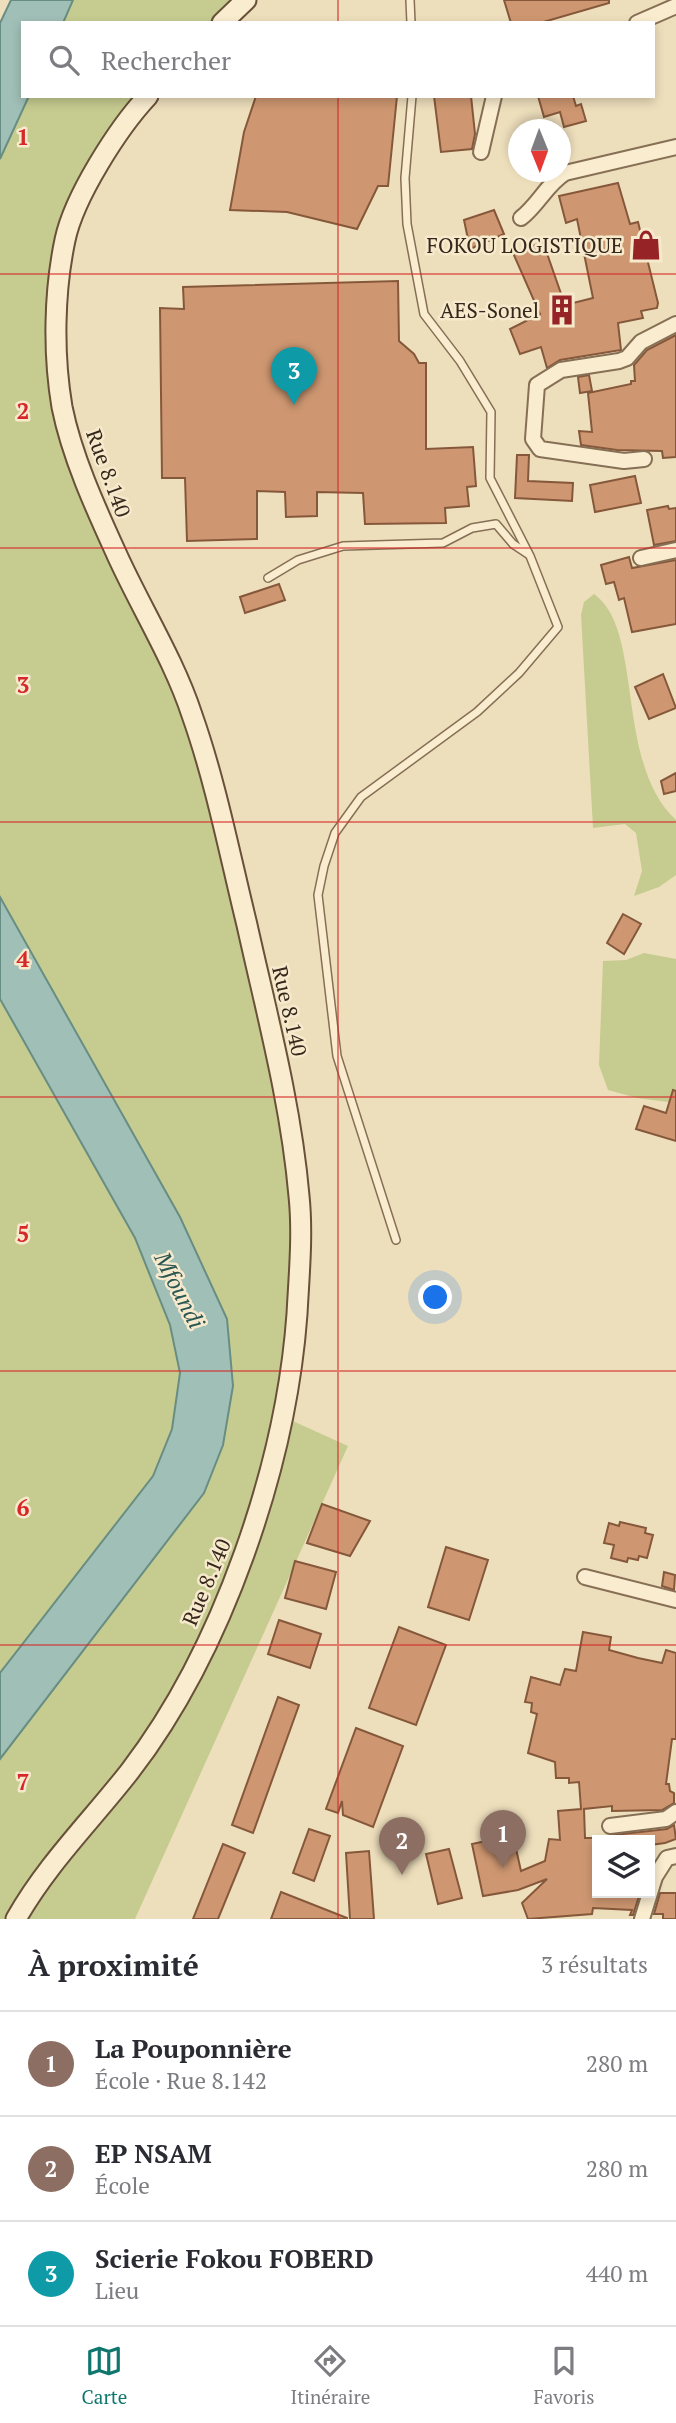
<!DOCTYPE html>
<html lang="fr">
<meta charset="utf-8">
<style>
:root{--surface:#fff;--page:#f7f7f7;--text:#2b2b33;--muted:#7c7c81;--line:#e1e1e2;--accent:#0f766e}
body{margin:0;font-family:"PT Serif",serif;background:var(--page);color:var(--text)}
.controls{position:absolute;right:21px;bottom:21px;display:grid;overflow:hidden;border-radius:0px;box-shadow:0 4px 10px #0003}
.controls button{width:63px;height:63px;display:grid;place-items:center;padding:0;border:0;border-bottom:2px solid var(--line);background:var(--surface);color:var(--text);font:35px sans-serif}
.compass{position:absolute;left:508px;top:119px;width:63px;height:63px;border-radius:50%;background:var(--surface);box-shadow:0 4px 10px #0003;rotate:179deg}
.you{position:absolute;left:436px;top:1298px;width:24px;height:24px;margin:-18px;border:5px solid #fff;border-radius:50%;background:#1a73e8;box-shadow:0 0 0 10px #1a73e833}
.badge{display:grid;place-items:center;width:46px;height:46px;border-radius:50%;background:var(--accent);color:#fff;font-size:23px;font-weight:700}
.pin{position:absolute;translate:-50% -58px;filter:drop-shadow(0 2px 4px #0008)}
.pin::after{content:'';position:absolute;top:37px;width:24px;height:21px;background:inherit;clip-path:polygon(0 0,100% 0,50% 100%)}
.list{margin:0;padding:0;list-style:none}
h2{display:flex;justify-content:space-between;align-items:center;height:91px;margin:0;padding:0 28px;font-size:30px}
h2 small{font-size:23px;font-weight:400;color:var(--muted)}
.list li{display:grid;grid-template-columns:46px 1fr auto;gap:21px;align-items:center;box-sizing:border-box;height:105px;padding:0 28px;border-top:2px solid var(--line)}
.list b{display:block;font-size:26px;white-space:nowrap}
.list p{margin:0;font-size:23px;white-space:nowrap;color:var(--muted)}
.list em{font-size:23px;font-style:normal;color:var(--muted)}
.icon{flex:none;width:38px;height:38px;fill:none;stroke:currentColor;stroke-width:2;stroke-linecap:round;stroke-linejoin:round}
.map{position:relative;flex:none;width:676px;height:1919px;overflow:hidden}
.search{position:absolute;background:var(--surface);box-shadow:0 4px 10px #0003;left:21px;right:21px;top:21px;height:77px;display:flex;align-items:center;gap:18px;box-sizing:border-box;padding:0 24px;border-radius:0px;color:var(--muted);font-size:26px}
.sheet{height:406px;background:var(--surface)}
nav{display:flex;justify-content:space-around;align-items:center;box-sizing:border-box;height:98px;border-top:2px solid var(--line);background:var(--surface);font-size:19px;color:var(--muted)}
nav a{display:grid;justify-items:center;gap:4px}
nav .on{color:var(--accent)}
.map>svg:first-child{display:block}
.green{fill:#c6cc90}
.water{fill:#a0bfb6;stroke:#688d83;stroke-width:2}
.building{fill:#ce9771;stroke:#86583b;stroke-width:2}
.lines{fill:none;stroke-linecap:round;stroke-linejoin:round}
.service-casing{stroke:#866f55;stroke-width:10}
.minor-casing{stroke:#866f55;stroke-width:18}
.secondary-casing{stroke:#685039;stroke-width:23}
.service{stroke:#f9eccf;stroke-width:7}
.minor{stroke:#f9eccf;stroke-width:14}
.secondary{stroke:#f9eccf;stroke-width:19}
.grid{fill:none;stroke:#d62828;stroke-width:2;stroke-opacity:0.55}
.labels{text-anchor:middle;dominant-baseline:central;stroke-width:5;stroke-linejoin:round;paint-order:stroke}
.poi-label{font-size:21px;fill:#35271b;stroke:#f6e9cc;text-anchor:end}
.street-label{font-size:21px;fill:#35271b;stroke:#f6e9cc}
.water-label{font-size:23px;font-style:italic;fill:#295552;stroke:#f6e9cc}
.grid-label{font-size:23px;text-anchor:middle;font-weight:bold;fill:#d62828;stroke:#f6e9cc;stroke-width:5;stroke-linejoin:round;paint-order:stroke}
</style>
<div class="map">
<svg width="676" height="1919" viewBox="0 0 676 1919">
<rect width="100%" height="100%" fill="#eedfbc"/>
<!-- green -->
<g class="green">
<path d="M73 0H244L221 23H63Z"/>
<path d="M29 96H148L65 236 63 409 192 713 300 1200 284 1417 348 1446 135 1919H0V1759L204 1493 223 1445 62 1010 0 897V159Z"/>
<path d="M594 594C645 630 614 763 676 820V875L659 887 634 896 642 871 636 833 625 824 593 828 581 615 584 602Z"/>
<path d="M644 953 676 959V1103L637 1098 608 1090 599 1065 603 961 626 960Z"/>
<path d="M0 999 135 1238 170 1325 180 1373 172 1429 153 1476 0 1673Z"/>
</g>
<!-- water -->
<g class="water">
<path d="M11 0H73L63 23H23V96H29L0 159V23Z"/>
<path d="M0 897 180 1217 227 1319 233 1386 223 1445 204 1493 0 1759V1673L153 1476 172 1429 180 1373 170 1325 135 1238 0 999Z"/>
</g>
<!-- building -->
<g class="building">
<path d="M504 0H609V3L540 23H511Z"/>
<path d="M256 96H397L388 186H378L357 229 287 212 230 210 244 132Z"/>
<path d="M434 96H471L475 134 472 149 441 152Z"/>
<path d="M538 96H573L576 106 581 104 586 121 564 127 560 112 544 117Z"/>
<path d="M618 183 630 224 638 222 658 303 657 308 641 311 643 318 618 323 621 350 560 360 547 368 541 347 520 354 510 329 540 314 513 253 543 242 565 305 593 298 577 219 566 223 559 196Z"/>
<path d="M494 210 504 234 470 249 464 220Z"/>
<path d="M398 281 399 341 414 354 419 363H426V449L473 447 476 486 467 487 469 506 445 508 446 523 365 524 363 493 317 492V516L286 517 285 492 257 491V539L187 541 185 478H162L160 308 184 309 183 287Z"/>
<path d="M676 335V457L663 458 662 451 617 450 581 445 579 431 592 432 588 393 631 384V381H635L634 365 647 350Z"/>
<path d="M589 375 592 391 580 393 578 377Z"/>
<path d="M517 455H529L528 481 573 483 572 501 515 498Z"/>
<path d="M635 476 641 503 595 512 590 485Z"/>
<path d="M668 506 669 509 676 508V541L654 545 647 510Z"/>
<path d="M629 557 632 568 676 560V624L632 632 624 598 619 600 614 582 606 584 601 565Z"/>
<path d="M279 584 285 600 245 613 240 597Z"/>
<path d="M663 674 676 708 649 719 635 687Z"/>
<path d="M676 773V791L664 794 661 781Z"/>
<path d="M623 914 641 924 624 954 607 943Z"/>
<path d="M673 1090 676 1091V1141L636 1129 644 1106 666 1113Z"/>
<path d="M322 1504 370 1521 350 1556 307 1543Z"/>
<path d="M620 1522 646 1528 645 1533 653 1535 647 1558 639 1556 638 1560 628 1558 627 1562 611 1558 614 1545 604 1543 609 1523 619 1526Z"/>
<path d="M446 1547 488 1560 469 1620 428 1607Z"/>
<path d="M295 1561 336 1572 326 1609 285 1598Z"/>
<path d="M664 1572 675 1575 674 1590 662 1586Z"/>
<path d="M279 1620 321 1634 310 1668 268 1654Z"/>
<path d="M399 1627 446 1645 416 1725 369 1708Z"/>
<path d="M583 1632 611 1637 609 1650 638 1658 662 1663 666 1650 676 1653V1739H672L666 1784H669L670 1791 674 1793V1803L662 1810 612 1811V1806L584 1809 585 1838H597V1893H640L633 1915H630L632 1910 593 1908 592 1914 528 1919 522 1903 547 1879 518 1890 483 1896 472 1844 513 1835 521 1871 545 1861 549 1839 560 1840 558 1811 581 1809 579 1782 569 1783V1778H556L555 1762 528 1753 537 1714 531 1712 532 1703 525 1702 531 1677 560 1685 565 1669 576 1671Z"/>
<path d="M278 1697 299 1705 253 1833 232 1825Z"/>
<path d="M356 1728 403 1746 373 1827 343 1815 342 1801 338 1813 326 1809Z"/>
<path d="M674 1825 676 1839 665 1843 650 1845V1840H614L613 1835 667 1829Z"/>
<path d="M309 1829 330 1836 314 1881 293 1873Z"/>
<path d="M223 1844 245 1853 218 1919H193Z"/>
<path d="M449 1849 462 1898 438 1904 426 1854Z"/>
<path d="M369 1851 374 1919H350L346 1853Z"/>
<path d="M281 1892 347 1918V1919H271Z"/>
<path d="M660 1893H676V1919H663V1914H654Z"/>
</g>
<g class="lines">
<!-- service casing -->
<g class="service-casing">
<g id="service">
<path d="M410 0 411 23"/>
<path d="M268 578 298 560 343 546 443 543 472 528 496 524 513 544 528 554"/>
<path d="M396 1240 337 1056 318 895 324 866 335 833 361 797 477 712 519 673 558 627 530 556 490 478 491 412 460 361 424 314 407 224 405 178 412 96"/>
</g>
</g>
<!-- minor casing -->
<g class="minor-casing">
<g id="minor">
<path d="M637 23 676 6"/>
<path d="M481 152 494 96"/>
<path d="M521 218C538 205 547 184 565 173L676 147"/>
<path d="M644 459 624 461 540 449 533 439 537 385 561 370 619 361 627 358 641 342 676 324"/>
<path d="M641 558 676 550"/>
<path d="M585 1577 676 1600"/>
<path d="M610 1826 666 1819 676 1812"/>
<path d="M642 1919 655 1877 667 1858 676 1856"/>
</g>
</g>
<!-- secondary casing -->
<g class="secondary-casing">
<g id="secondary">
<path d="M222 23 246 0"/>
<path d="M16 1919C47 1864 91 1821 130 1771 223 1650 286 1465 297 1314 299 1276 303 1234 299 1196 291 1104 267 1015 247 925 230 856 216 783 192 715 174 660 141 608 117 555 96 509 72 457 62 407 53 354 54 292 65 240 74 197 118 128 148 96"/>
</g>
</g>
<!-- service -->
<use href="#service" class="service"/>
<!-- minor -->
<use href="#minor" class="minor"/>
<!-- secondary -->
<use href="#secondary" class="secondary"/>
</g>
<!-- grid -->
<path class="grid" d="M338 0V23M338 96V1919M0 274H676M0 548H676M0 822H676M0 1097H676M0 1371H676M0 1645H676"/>
<!-- icons -->
<defs>
<g id="shop-bare" transform="scale(2.415)"><path d="M-5-2.5h2.3a2.7 3.5 0 0 1 5.4 0H5L5.5 6h-11ZM-1.5-2.5h3a1.5 2.3 0 0 0-3 0Z" fill="#962426" stroke="#f6e9cc" stroke-width="2.5" paint-order="stroke"/></g>
<g id="building-bare" transform="scale(2.415)"><path d="M-4-6H4V6H1V3H-1V6H-4ZM-2.5-4.3h1.7v1.8h-1.7ZM.8-4.3h1.7v1.8H.8ZM-2.5-1h1.7V.8h-1.7ZM.8-1h1.7V.8H.8Z" fill="#962426" stroke="#f6e9cc" stroke-width="2.5" paint-order="stroke"/></g>
</defs>
<g fill-rule="evenodd">
<use href="#shop-bare" x="646" y="245"/>
<use href="#building-bare" x="562" y="310"/>
</g>
<g class="labels">
<!-- poi labels -->
<g class="poi-label">
<text x="623" y="245">FOKOU LOGISTIQUE</text>
<text x="539" y="310">AES-Sonel</text>
</g>
<!-- street labels -->
<g class="street-label">
<text transform="translate(109 473) rotate(70)">Rue 8.140</text>
<text transform="translate(290 1011) rotate(77)">Rue 8.140</text>
<text transform="translate(206 1582) rotate(-67)">Rue 8.140</text>
</g>
<!-- water labels -->
<g class="water-label">
<text transform="translate(180 1290) rotate(63)">Mfoundi</text>
</g>
</g>
<g class="grid-label">
<text x="23" y="145">1</text>
<text x="23" y="419">2</text>
<text x="23" y="693">3</text>
<text x="23" y="967">4</text>
<text x="23" y="1242">5</text>
<text x="23" y="1516">6</text>
<text x="23" y="1790">7</text>
</g>
</svg>
<div class="controls">
<button><svg class="icon" aria-label="layers" viewBox="0 0 24 24"><path d="M12 4l9 5-9 5-9-5zM3 14l9 5 9-5"/></svg></button>
</div>
<svg class="compass" viewBox="-18 -18 36 36"><path d="M0-13l5 13h-10z" fill="#e53935"/><path d="M0 13l5-13h-10z" fill="#7c7c81"/></svg>
<div class="you"></div>
<div class="pin badge" style="left:503px;top:1868px;background:#8d6e63">1</div>
<div class="pin badge" style="left:402px;top:1875px;background:#8d6e63">2</div>
<div class="pin badge" style="left:294px;top:405px;background:#0f9aa8">3</div>
<div class="search"><svg class="icon" aria-label="search" viewBox="0 0 24 24"><circle cx="10" cy="10" r="6"/><path d="M15 15l6 6"/></svg>Rechercher</div>
</div>
<section class="sheet">
<h2>À proximité<small>3 résultats</small></h2>
<ul class="list">
<li><span class="badge" style="background:#8d6e63">1</span><div><b>La Pouponnière</b><p>École · Rue 8.142</p></div><em>280 m</em></li>
<li><span class="badge" style="background:#8d6e63">2</span><div><b>EP NSAM</b><p>École</p></div><em>280 m</em></li>
<li><span class="badge" style="background:#0f9aa8">3</span><div><b>Scierie Fokou FOBERD</b><p>Lieu</p></div><em>440 m</em></li>
</ul>
</section>
<nav>
<a class="on"><svg class="icon" aria-label="map" viewBox="0 0 24 24"><path d="M3 6l6-2 6 2 6-2v14l-6 2-6-2-6 2zM9 4v14M15 6v14"/></svg>Carte</a>
<a><svg class="icon" aria-label="directions" viewBox="0 0 24 24"><path d="M12 3l9 9-9 9-9-9zM9 14v-3h6M13 9l2 2-2 2"/></svg>Itinéraire</a>
<a><svg class="icon" aria-label="saved" viewBox="0 0 24 24"><path d="M7 4h10v16l-5-4-5 4z"/></svg>Favoris</a>
</nav>
